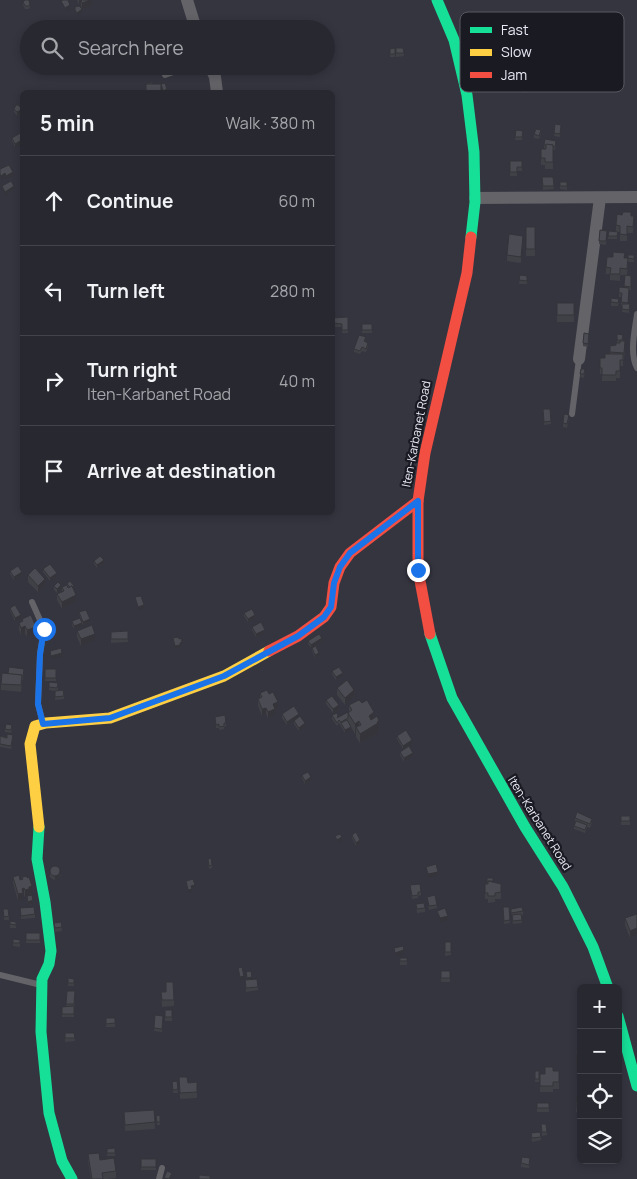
<!DOCTYPE html>
<meta charset="utf-8">
<style>
:root{--surface:#282830;--page:#34343c;--text:#f1f3f6;--muted:#a5a6ab;--line:#44444c}
body{margin:0;font-family:Manrope,sans-serif;background:var(--page);color:var(--text)}
.controls{position:absolute;right:15px;bottom:15px;display:grid;overflow:hidden;border-radius:8px;box-shadow:0 2px 8px #0003}
.controls button{width:45px;height:45px;display:grid;place-items:center;padding:0;border:0;border-bottom:1px solid var(--line);background:var(--surface);color:var(--text);font:25px sans-serif}
.stop{position:absolute;width:15px;height:15px;margin:-11px;border:4px solid #1a73e8;border-radius:50%;background:#fff}
.stop.end{background:#1a73e8;border-color:#fff;box-shadow:0 1px 5px #0008}
.list{margin:0;padding:0;list-style:none}
h2{display:flex;justify-content:space-between;align-items:center;height:65px;margin:0;padding:0 20px;font-size:21px}
h2 small{font-size:16px;font-weight:400;color:var(--muted)}
.list li{display:grid;grid-template-columns:32px 1fr auto;gap:15px;align-items:center;box-sizing:border-box;height:90px;padding:0 20px;border-top:1px solid var(--line)}
.list b{display:block;font-size:19px;white-space:nowrap}
.list p{margin:0;font-size:16px;white-space:nowrap;color:var(--muted)}
.list em{font-size:16px;font-style:normal;color:var(--muted)}
.icon{flex:none;width:28px;height:28px;fill:none;stroke:currentColor;stroke-width:2;stroke-linecap:round;stroke-linejoin:round}
.map{position:relative;flex:none;width:637px;height:1179px;overflow:hidden}
.search{position:absolute;background:var(--surface);box-shadow:0 2px 8px #0003;left:20px;top:20px;width:315px;height:55px;display:flex;align-items:center;gap:12px;box-sizing:border-box;padding:0 18px;border-radius:28px;color:var(--muted);font-size:19px}
.panel{position:absolute;background:var(--surface);box-shadow:0 2px 8px #0003;left:20px;top:90px;width:315px;height:425px;border-radius:8px}
.map>svg:first-child{display:block}
.lines{fill:none;stroke-linecap:round;stroke-linejoin:round}
.lane{stroke:#636368;stroke-width:6}
.street{stroke:#636368;stroke-width:12}
.fast{stroke:#16e098;stroke-width:11}
.slow{stroke:#ffcf43;stroke-width:11}
.jam{stroke:#f24e42;stroke-width:11}
.wall{fill:#404047}
.shaded-wall{fill:#34343a}
.building{fill:#4b4b53;stroke:#34343a}
.route{stroke:#1a73e8;stroke-width:6}
.labels{text-anchor:middle;dominant-baseline:central;stroke-width:4.5;stroke-linejoin:round;paint-order:stroke}
.street-label{font-size:12px;fill:#e8e9f4;stroke:#1a1a23}
.key{fill:#1a1a23;stroke:#585862;stroke-width:1}
.key-label{font-size:14px;fill:#e8e9f4}
</style>
<div class="map">
<svg width="637" height="1179" viewBox="0 0 637 1179">
<rect width="100%" height="100%" fill="#353540"/>
<g class="lines">
<!-- lane -->
<g class="lane">
<path d="M165 75 191 66"/>
<path d="M637 314C635 331 629 352 637 368"/>
<path d="M572 414 579 359"/>
<path d="M32 602 44 629 40 654 38 704 43 723"/>
<path d="M0 975 41 985"/>
<path d="M159 1179 162 1168"/>
</g>
<!-- street -->
<g class="street">
<path d="M187 0 196 29"/>
<path d="M210 66 215 77 217 92"/>
<path d="M475 198 637 197"/>
<path d="M579 359 600 198"/>
</g>
<!-- fast -->
<g class="fast">
<path d="M437 0 454 40 467 95 474 152 475 202 471 237"/>
<path d="M430 634 452 698 525 827 563 887 593 947 608 988"/>
<path d="M39 827 37 859 45 902 51 951 49 964 42 979 41 1032 49 1113 62 1161 72 1179"/>
<path d="M618 1016 637 1086"/>
</g>
<!-- slow -->
<path class="slow" d="M39 827 30 744 35 726 46 723 110 718 224 676 269 651"/>
<!-- jam -->
<g class="jam">
<path d="M430 634 418 570V501L425 453 467 273 471 237"/>
<path d="M269 651 298 636 324 617 331 607 334 583 340 567 350 553 418 501"/>
</g>
</g>
<!-- wall -->
<g class="wall">
<path d="M25 0 30 7 29 9H25L23 5V2Z"/>
<path d="M77 0H92V6L82 9 81 5H79Z"/>
<path d="M395 48V57H390V49Z"/>
<path d="M396 48H403L404 56 396 57Z"/>
<path d="M549 55 564 59 563 73H561V78L553 79V75H551L549 61Z"/>
<path d="M503 57 523 68 520 69V70L505 74 503 63Z"/>
<path d="M544 76V82H542V89H536V79H539Z"/>
<path d="M519 81 535 88V91L523 93V91H520Z"/>
<path d="M14 109 21 111V114L17 116 14 112Z"/>
<path d="M555 124 561 125 560 137 554 136Z"/>
<path d="M516 130 523 131 522 140H515Z"/>
<path d="M22 132 15 147 12 141V138Z"/>
<path d="M541 133 539 139 534 138V134Z"/>
<path d="M556 144 555 150H553V169H545V165H541V149H546L544 148V145Z"/>
<path d="M510 161H522V171H517V176H510Z"/>
<path d="M542 177H553L554 189 543 190Z"/>
<path d="M560 182H567V190L560 189Z"/>
<path d="M631 216 634 222 633 233H627V241H620V232H617V239H608L609 231 616 232V225Z"/>
<rect x="526" y="227" width="9" height="29"/>
<path d="M600 230 607 231 606 245 599 244Z"/>
<path d="M523 242 521 263 507 261V255Z"/>
<rect x="628" y="255" width="6" height="7"/>
<path d="M625 258 628 265 627 275 631 276V290H629L628 304H630L629 313 622 312V306H621V297H619V287H624L625 275H620V281L610 280V274H606V267Z"/>
<path d="M520 275 527 276V284H519Z"/>
<path d="M611 298 619 303 618 306H611Z"/>
<rect x="557" y="303" width="17" height="19"/>
<path d="M348 317V333H342V327H332V318Z"/>
<rect x="362" y="324" width="10" height="9"/>
<path d="M617 334 623 335V341L625 348 624 360H623V366H620V378H616V381H602V374H600V358H605L610 354V346L616 345 617 343Z"/>
<path d="M589 337 588 347 583 346V343Z"/>
<path d="M366 340 365 342 368 346 366 352 362 351 360 354 354 352V349Z"/>
<path d="M581 369H585L584 378 580 377Z"/>
<path d="M543 409H550L551 424 544 425Z"/>
<path d="M569 418 567 428 563 427V423Z"/>
<path d="M94 561 104 563 97 568 94 564Z"/>
<path d="M43 569 57 576 50 581 43 572Z"/>
<path d="M10 571 22 575 14 580 10 574Z"/>
<path d="M28 575 45 586 38 592 28 582Z"/>
<path d="M67 584 74 589 76 601 62 609 57 600V594L62 592V587L67 585Z"/>
<path d="M54 586 61 589 57 593 54 590Z"/>
<path d="M10 608 21 618 15 621 10 611Z"/>
<path d="M79 612 90 622 83 625 82 624V626L74 629 72 625V621L80 618Z"/>
<path d="M244 613 255 619 248 622 244 616Z"/>
<path d="M22 619 36 633 27 637 25 633 21 635 19 630V623L22 622Z"/>
<path d="M252 627 265 633 256 637 252 630Z"/>
<path d="M77 631 95 640 81 646 77 637Z"/>
<path d="M128 631V642L111 643V632Z"/>
<path d="M308 641 322 642 316 646 319 656 315 658 312 651V649L308 644Z"/>
<rect x="45" y="669" width="11" height="12"/>
<path d="M332 671 343 676 336 680 332 674Z"/>
<path d="M24 673 23 680H22L21 692 1 690V684L8 674Z"/>
<path d="M58 686V690L64 696V699L55 700V691L49 690V687Z"/>
<path d="M337 688 354 697 345 705 337 695Z"/>
<path d="M260 693 269 694 278 708 275 710V715L268 718 266 714 262 716 258 706V699L260 698Z"/>
<path d="M326 700 339 709 333 713 326 704Z"/>
<path d="M349 705 374 718 379 730 378 731V733L360 743 356 737V733L355 734 351 727V730L345 733 339 723 337 726 332 719V715L338 717 349 712Z"/>
<path d="M282 714 299 717 305 726 299 731 294 724V721L296 719 287 725 282 718Z"/>
<path d="M215 717 226 723V726L224 727V729L219 730V728H216Z"/>
<path d="M5 729H12L11 733 5 732Z"/>
<path d="M0 736 13 738 11 749 0 747Z"/>
<path d="M397 736 412 744 403 749 397 739Z"/>
<path d="M400 752 413 756 404 762 400 755Z"/>
<path d="M302 775 311 781 305 784 302 778Z"/>
<rect x="621" y="816" width="9" height="9"/>
<path d="M575 818 592 822 590 828 587 827 585 833 574 829V826L576 822 575 821Z"/>
<path d="M352 835 360 844 356 846 352 838Z"/>
<path d="M208 859 212 865V868L209 869Z"/>
<path d="M50 868 61 875 59 877 55 880 52 879 50 877Z"/>
<path d="M13 877 20 880 22 879V877L32 893 29 894V896L33 904 28 905 27 897H25L24 895H23V899L18 901 13 883Z"/>
<path d="M487 878 493 882 501 884V899H495V902L488 903V899H485V884H487Z"/>
<path d="M410 885 421 892V895L418 896V898L412 899Z"/>
<path d="M427 897 437 905V908L429 910Z"/>
<path d="M416 904 425 908V912L417 913Z"/>
<path d="M503 907H509L510 923 504 924Z"/>
<path d="M20 908 35 914V918L21 919Z"/>
<path d="M3 909 9 916V920H4Z"/>
<path d="M511 909 523 911V915H521L522 923 513 924Z"/>
<path d="M637 914V935L630 938 625 925V918Z"/>
<path d="M10 921 16 922V928H10Z"/>
<path d="M61 922 62 931 55 932 54 923Z"/>
<rect x="26" y="933" width="14" height="10"/>
<path d="M13 939 20 940V947L13 946Z"/>
<path d="M445 942H451V955L445 956Z"/>
<rect x="400" y="958" width="7" height="7"/>
<rect x="441" y="971" width="9" height="11"/>
<path d="M246 972 258 987V990L246 992 245 983V980H247Z"/>
<path d="M68 978 74 979V986H68Z"/>
<path d="M166 982 174 1000V1006L162 1007 161 992H166Z"/>
<path d="M67 991H75L74 1017H62V1007H66Z"/>
<rect x="165" y="1010" width="7" height="11"/>
<path d="M155 1015 163 1016 162 1032 154 1031Z"/>
<rect x="106" y="1018" width="9" height="9"/>
<path d="M65 1033H74L75 1041 65 1042Z"/>
<path d="M576 1050H581V1112H576L577 1096H579V1093H578Z"/>
<rect x="535" y="1071" width="4" height="11"/>
<path d="M553 1071H559V1089H553V1092H540V1074H545Z"/>
<path d="M179 1077 188 1083 197 1082V1098L180 1099Z"/>
<path d="M177 1081 178 1093H173L172 1082Z"/>
<rect x="537" y="1103" width="12" height="9"/>
<path d="M154 1110 155 1129 125 1131 124 1112Z"/>
<path d="M160 1115V1125H157L156 1116Z"/>
<path d="M541 1124 547 1132V1135L542 1136Z"/>
<path d="M531 1133 541 1137V1140L532 1142Z"/>
<path d="M115 1148V1156H107V1149Z"/>
<path d="M88 1154 100 1160 116 1171V1178L107 1179H91L88 1161Z"/>
<rect x="141" y="1159" width="15" height="11"/>
<path d="M530 1162 529 1168 521 1167V1163Z"/>
</g>
<!-- shaded-wall -->
<g class="shaded-wall">
<rect x="79" y="0" width="2" height="5"/>
<path d="M90 0H92V6L82 9V3Z"/>
<path d="M70 5V9L65 11V8Z"/>
<path d="M82 9V12L77 16V13Z"/>
<path d="M571 31V34L559 37V34Z"/>
<path d="M541 57V60L535 62V59Z"/>
<path d="M523 61V68L520 69V70L505 74V68Z"/>
<path d="M167 89V92H163V91Z"/>
<path d="M21 108V114L17 116V112Z"/>
<path d="M22 140V144L15 147V144Z"/>
<path d="M13 172V176L6 179V176Z"/>
<path d="M5 173V177L1 179V176Z"/>
<path d="M14 186V189L5 195V192Z"/>
<path d="M523 236V242L521 263V257Z"/>
<path d="M104 560V563L97 568V565Z"/>
<path d="M22 572V575L14 580V577Z"/>
<path d="M57 573V576L50 581V578Z"/>
<path d="M45 579V586L38 592V586Z"/>
<path d="M61 585V589L57 593V589Z"/>
<path d="M76 595V601L62 609V602Z"/>
<path d="M144 605V608L138 610V607Z"/>
<path d="M21 615V618L15 621V618Z"/>
<path d="M255 615V619L248 622V619Z"/>
<path d="M90 619V622L83 625V622Z"/>
<path d="M82 623V626L74 629V626Z"/>
<path d="M25 626V633L21 635V628Z"/>
<path d="M36 627V633L27 637V630Z"/>
<path d="M265 630V633L256 637V634Z"/>
<path d="M95 634V640L81 646V639Z"/>
<path d="M322 638V642L311 649V645Z"/>
<path d="M182 642V645L180 646V648L175 649V646L180 643Z"/>
<path d="M62 653V656L51 659V656Z"/>
<path d="M319 653V656L315 658V655Z"/>
<path d="M343 673V676L336 680V677Z"/>
<path d="M354 690V697L345 705V698Z"/>
<path d="M278 702V708L275 710V715L268 718V712L273 704Z"/>
<path d="M339 705V709L333 713V709Z"/>
<path d="M266 708V714L262 716V709Z"/>
<path d="M374 712V722L369 725V716Z"/>
<path d="M299 714V717L287 725V722Z"/>
<path d="M359 721V731L356 727V733L355 734V724Z"/>
<path d="M379 721V730L378 731V733L360 743V734Z"/>
<path d="M305 723V726L299 731V728Z"/>
<path d="M351 727V730L345 733V730Z"/>
<path d="M412 740V744L403 749V746Z"/>
<path d="M413 753V756L404 762V758Z"/>
<path d="M311 777V781L305 784V781Z"/>
<path d="M342 837V841L337 843V840Z"/>
<path d="M360 840V844L356 846V843Z"/>
<path d="M61 871 59 877 55 880V876Z"/>
<path d="M438 872V875L428 878V874Z"/>
<path d="M195 885V888L192 889V892L188 893V890L191 886Z"/>
<path d="M32 886V893L29 894V896L25 897V890L29 887Z"/>
<path d="M24 888V895H23V899L18 901V894L22 889Z"/>
<path d="M33 900V904L28 905V902Z"/>
<path d="M448 916V919L440 922V918Z"/>
<path d="M637 928V935L630 938V931Z"/>
<path d="M404 950V954L395 956V953Z"/>
<path d="M244 976V979L240 980V977Z"/>
<path d="M252 977V980L247 981V978Z"/>
</g>
<!-- building -->
<g class="building">
<path d="M25 0H29L30 4 29 6H25L23 2Z"/>
<path d="M63 0H68L70 5 65 8 61 1Z"/>
<path d="M81 0H90L82 3Z"/>
<path d="M79 6 82 9 77 13 75 10V7Z"/>
<path d="M395 48V54H390V49Z"/>
<path d="M396 48H403L404 53H396Z"/>
<path d="M153 82V84H146V83Z"/>
<path d="M165 83 167 89 163 91 161 84Z"/>
<rect x="146" y="84" width="15" height="8"/>
<path d="M16 105H18L21 108V110L17 112 14 109Z"/>
<path d="M555 124 561 125 560 134 554 133Z"/>
<path d="M536 129 541 130 539 136 534 134Z"/>
<path d="M516 130 523 131 522 137H515Z"/>
<path d="M22 132V140L15 144 12 138Z"/>
<path d="M545 139 556 141 555 147H553V145H544Z"/>
<path d="M546 144 553 145V162H545V158H541V149H546Z"/>
<path d="M510 161H522V167H517V172H510Z"/>
<path d="M9 165 13 172 6 176 5 173 1 176 0 174V169Z"/>
<path d="M542 177H553L554 186H543Z"/>
<path d="M11 181 14 186 5 192 2 186Z"/>
<rect x="560" y="182" width="7" height="4"/>
<path d="M623 212H631V216H634L633 227 627 226V235L620 234V226L616 225 617 214 622 215Z"/>
<rect x="526" y="227" width="9" height="22"/>
<path d="M600 230 607 231 606 241H599Z"/>
<path d="M609 231 618 232 617 236H608Z"/>
<path d="M509 234 523 236 521 257 507 255Z"/>
<path d="M613 252 625 253 624 258H628L627 269 620 268V274H610L611 268 606 267 607 257H613Z"/>
<path d="M628 255H634V259L628 258Z"/>
<path d="M520 275 527 276V281L519 280Z"/>
<path d="M625 275 631 276V287L624 286Z"/>
<path d="M619 287 629 288 628 303 621 302 622 293H619Z"/>
<path d="M611 298 619 299 618 303 611 302Z"/>
<rect x="557" y="303" width="17" height="12"/>
<path d="M622 304H630L629 310 622 309Z"/>
<path d="M348 317V330H342V324L332 323V318Z"/>
<rect x="362" y="324" width="10" height="6"/>
<path d="M584 333 589 334 588 344 583 343Z"/>
<path d="M617 334 623 335 622 340H617Z"/>
<path d="M359 335 366 337 364 341 368 343 366 349 362 347 360 351 354 349Z"/>
<path d="M620 341H625L624 353 610 352V346L616 345V343H620Z"/>
<path d="M605 354H623V360H620V371H616V375H602V368H600V358H605Z"/>
<path d="M581 369H585L584 374H580Z"/>
<path d="M543 409H550L551 421 544 422Z"/>
<path d="M564 414 569 415 567 424 563 423Z"/>
<path d="M100 556 104 560 97 565 94 561Z"/>
<path d="M50 564 57 573 50 578 43 569Z"/>
<path d="M18 566 22 572 14 577 10 571Z"/>
<path d="M35 568 45 579 38 586 28 575Z"/>
<path d="M70 581 74 586 73 587 72 586 70 587 67 584Z"/>
<path d="M58 582 61 585 57 589 54 586Z"/>
<path d="M67 585 68 588 72 586 76 595 62 602 57 594 64 591 62 587Z"/>
<path d="M141 596 144 605 138 607 135 597Z"/>
<path d="M15 605 21 615 15 618 10 608Z"/>
<path d="M252 609 255 615 248 619 244 613Z"/>
<path d="M86 610 90 619 83 622 79 612Z"/>
<path d="M31 615 36 627 27 630 25 626 21 628 19 623 23 621 22 619Z"/>
<path d="M80 618 82 623 74 626 72 621Z"/>
<path d="M261 622 265 630 256 634 252 627Z"/>
<path d="M92 625 95 634 81 639 77 631Z"/>
<path d="M128 631V639H111V632Z"/>
<path d="M319 634 322 638 311 645 308 641Z"/>
<path d="M178 637 179 639 181 638 182 642 180 643V645L175 646 173 638Z"/>
<path d="M316 646 319 653 315 655 312 648Z"/>
<path d="M61 648 62 653 51 656 50 651Z"/>
<path d="M9 667 24 669 23 677H21L22 675 8 674Z"/>
<path d="M339 667 343 673 336 677 332 671Z"/>
<rect x="45" y="669" width="11" height="9"/>
<path d="M2 673 22 675 21 685 1 684Z"/>
<path d="M347 680 354 690 345 698 337 688Z"/>
<path d="M49 682 58 683 57 688 49 687Z"/>
<path d="M63 690 64 696 55 697V691Z"/>
<path d="M267 690 269 694 273 692 278 702 273 704 275 709 268 712 266 708 262 709 258 699 262 697 260 693Z"/>
<path d="M332 696 339 705 333 709 326 700Z"/>
<path d="M359 700 362 703 367 700 374 712 369 716 371 720 377 716 379 721 377 722 378 723 360 734 356 727 361 725 359 721 355 724 348 713 352 710 349 705Z"/>
<path d="M294 706 299 714 287 722 282 714Z"/>
<path d="M348 712V718L341 722 339 720 337 723 332 715 337 713 338 716 337 718Z"/>
<path d="M225 715 226 723H224V726L219 727V724L216 725 215 717Z"/>
<path d="M300 716 305 723 299 728 294 721Z"/>
<path d="M347 720 351 727 345 730 341 723Z"/>
<path d="M6 724 12 725 11 730 5 729Z"/>
<path d="M406 730 412 740 403 746 397 736Z"/>
<path d="M7 734 13 735 11 746 0 744V736L7 738Z"/>
<path d="M409 746 413 753 404 758 400 752Z"/>
<path d="M308 772 311 777 305 781 302 775Z"/>
<path d="M577 812 592 819 590 824 575 818Z"/>
<rect x="621" y="816" width="9" height="5"/>
<path d="M576 821 587 825 585 830 574 826Z"/>
<path d="M356 832 360 840 356 843 352 835Z"/>
<path d="M340 834 342 837 337 840 335 836Z"/>
<path d="M211 858 212 865 209 866 208 859Z"/>
<path d="M436 864 438 872 428 874 426 867Z"/>
<circle cx="55" cy="871" r="5"/>
<path d="M19 875 20 880 23 879 22 877 27 876V878L29 877 32 886 29 887V889L25 890 24 888 22 889 23 893 18 894 13 877Z"/>
<path d="M487 878H493V881H488V882H487Z"/>
<path d="M193 879 195 885 191 886 192 889 188 890 186 881Z"/>
<path d="M488 881 501 884V892L495 893V896H488V893H485V884H488Z"/>
<path d="M420 884 421 892H418V895L412 896 410 885Z"/>
<path d="M32 895 33 900 28 902 27 896Z"/>
<path d="M435 895 437 905 429 906 427 897Z"/>
<path d="M424 903 425 908 417 909 416 904Z"/>
<path d="M34 907 35 914 21 916 20 908Z"/>
<path d="M503 907H509L510 920 504 921Z"/>
<path d="M522 907 523 911 511 913V909Z"/>
<path d="M445 908 448 916 440 918 437 911Z"/>
<path d="M3 909H8L9 916 4 917Z"/>
<path d="M521 914 522 920 513 921 512 915Z"/>
<path d="M637 914V928L630 931 625 918Z"/>
<path d="M10 921 16 922V925L10 924Z"/>
<path d="M61 922 62 927 55 928 54 923Z"/>
<rect x="26" y="933" width="14" height="7"/>
<path d="M13 939 20 940V943H13Z"/>
<rect x="445" y="942" width="6" height="10"/>
<path d="M403 946 404 950 395 953 394 948Z"/>
<rect x="400" y="958" width="7" height="3"/>
<path d="M242 967 244 976 240 977 238 968Z"/>
<path d="M251 971 252 977 247 978 246 972Z"/>
<rect x="441" y="971" width="9" height="7"/>
<path d="M68 978 74 979V983H68Z"/>
<path d="M257 979 258 987 246 988 245 980Z"/>
<path d="M166 982H173L174 1000H162L161 992H166Z"/>
<path d="M67 991H75L74 1004H66Z"/>
<path d="M74 1006V1014H62V1007Z"/>
<rect x="165" y="1010" width="7" height="7"/>
<path d="M155 1015 163 1016 162 1029 154 1028Z"/>
<path d="M106 1018H115V1023L106 1024Z"/>
<path d="M65 1033H74L75 1038H65Z"/>
<path d="M576 1050H581V1083H578Z"/>
<path d="M545 1067H553V1071H559V1082H553V1086H540V1074H545Z"/>
<rect x="535" y="1071" width="4" height="8"/>
<path d="M179 1077H187L188 1083 197 1082V1092L180 1093Z"/>
<path d="M177 1081 178 1089 173 1090 172 1082Z"/>
<rect x="579" y="1091" width="2" height="5"/>
<path d="M577 1096H581V1105H576Z"/>
<rect x="537" y="1103" width="12" height="5"/>
<path d="M154 1110 155 1122 125 1125 124 1112Z"/>
<path d="M160 1115V1122H157L156 1116Z"/>
<path d="M541 1124H546L547 1132H542Z"/>
<path d="M540 1132 541 1137 532 1138 531 1133Z"/>
<path d="M115 1148V1153H107V1149Z"/>
<path d="M99 1153 100 1160 114 1158 116 1171 102 1173 103 1179H92L88 1154Z"/>
<path d="M522 1157 530 1158 529 1165 521 1163Z"/>
<rect x="141" y="1159" width="15" height="8"/>
<path d="M167 1171 172 1173 169 1179 164 1178Z"/>
<path d="M199 1175 210 1176V1179H199Z"/>
</g>
<g class="lines">
<!-- route -->
<path class="route" d="M44 629 40 654 38 704 43 724 110 718 224 676 298 636 324 617 331 607 334 583 340 567 350 553 418 501V570"/>
</g>
<g class="labels">
<!-- street labels -->
<g class="street-label">
<text transform="translate(416 434) rotate(-79)">Iten-Karbanet Road</text>
<text transform="translate(540 823) rotate(58)">Iten-Karbanet Road</text>
</g>
</g>
<!-- legend -->
<rect x="460" y="12" width="164" height="80" rx="8" class="key"/>
<rect x="470" y="27" width="22" height="6" fill="#16e098"/>
<rect x="470" y="49" width="22" height="7" fill="#ffcf43"/>
<rect x="470" y="72" width="22" height="6" fill="#f24e42"/>
<g class="key-label">
<text x="501" y="35">Fast</text>
<text x="501" y="57">Slow</text>
<text x="501" y="80">Jam</text>
</g>
</svg>
<div class="controls">
<button>+</button>
<button>−</button>
<button><svg class="icon" aria-label="locate" viewBox="0 0 24 24"><circle cx="12" cy="12" r="6"/><path d="M12 2v4M12 18v4M2 12h4M18 12h4"/></svg></button>
<button><svg class="icon" aria-label="layers" viewBox="0 0 24 24"><path d="M12 4l9 5-9 5-9-5zM3 14l9 5 9-5"/></svg></button>
</div>
<div class="stop" style="left:44px;top:629px"></div>
<div class="stop end" style="left:418px;top:570px"></div>
<div class="search"><svg class="icon" aria-label="search" viewBox="0 0 24 24"><circle cx="10" cy="10" r="6"/><path d="M15 15l6 6"/></svg>Search here</div>
<section class="panel">
<h2>5 min<small>Walk · 380 m</small></h2>
<ul class="list">
<li><svg class="icon" aria-label="ahead" viewBox="0 0 24 24"><path d="M12 20V5M6 11l6-6 6 6"/></svg><div><b>Continue</b></div><em>60 m</em></li>
<li><svg class="icon" aria-label="left" viewBox="0 0 24 24"><path d="M17 20v-9H6M10 6l-5 5 5 5"/></svg><div><b>Turn left</b></div><em>280 m</em></li>
<li><svg class="icon" aria-label="right" viewBox="0 0 24 24"><path d="M7 20v-9h11M14 6l5 5-5 5"/></svg><div><b>Turn right</b><p>Iten-Karbanet Road</p></div><em>40 m</em></li>
<li><svg class="icon" aria-label="arrive" viewBox="0 0 24 24"><path d="M6 21V4h12l-3 4 3 4H6"/></svg><div><b>Arrive at destination</b></div></li>
</ul>
</section>
</div>
